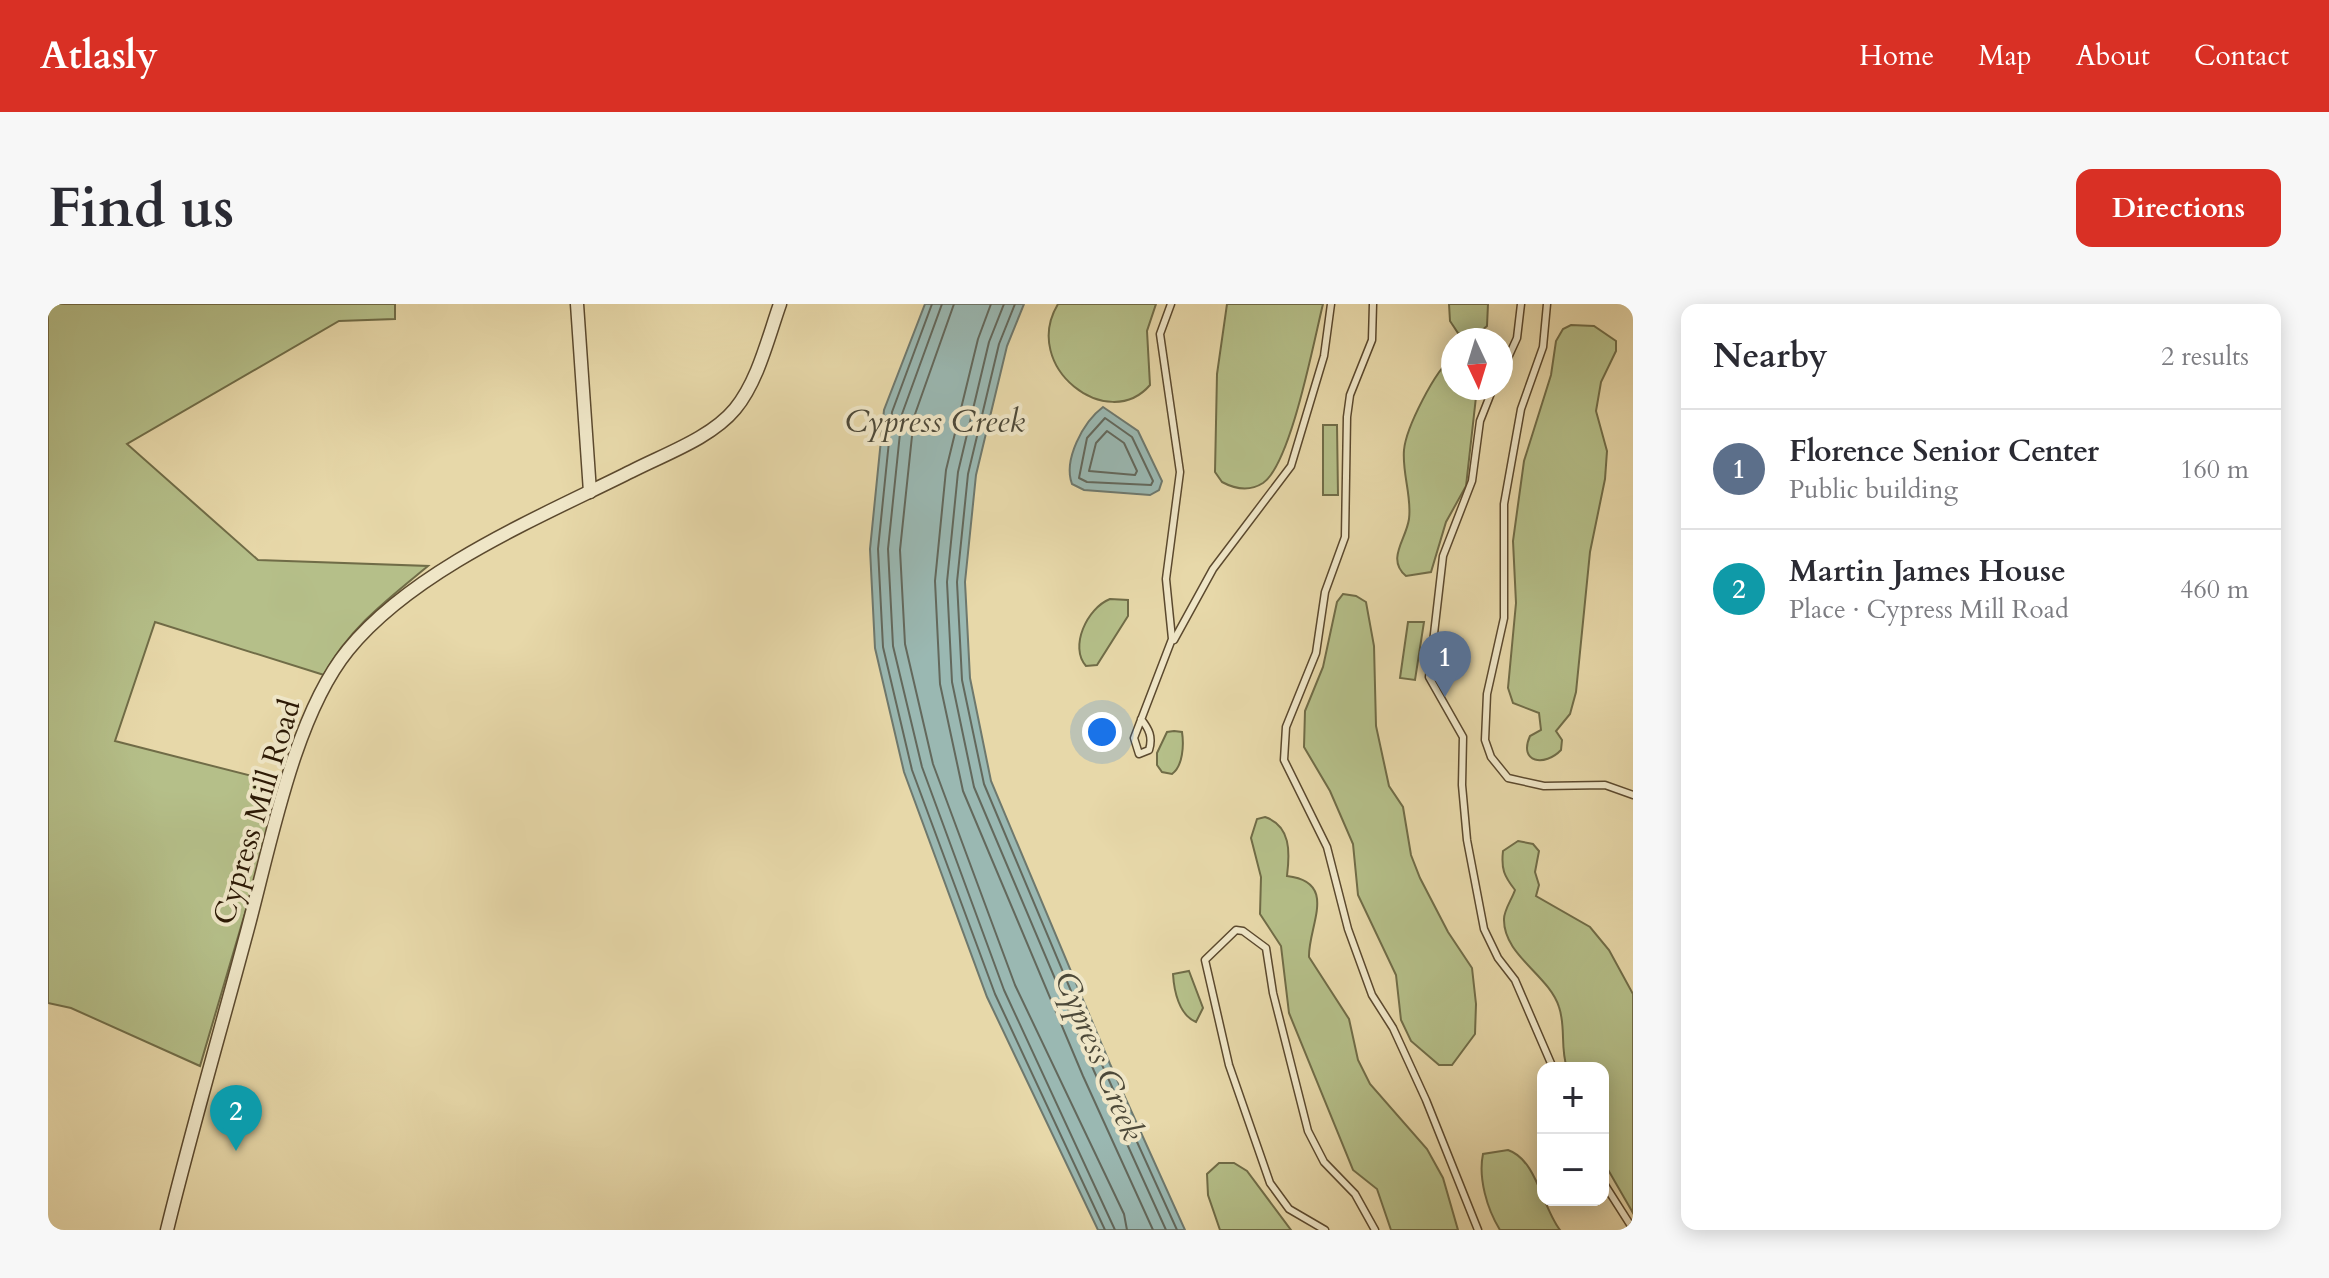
<!DOCTYPE html>
<meta charset="utf-8">
<style>
:root{--surface:#fff;--page:#f7f7f7;--text:#2b2b33;--muted:#7c7c81;--line:#e1e1e2;--accent:#d93025}
body{margin:0;font-family:Cardo,serif;background:var(--page);color:var(--text)}
.controls{position:absolute;right:24px;bottom:24px;display:grid;overflow:hidden;border-radius:16px;box-shadow:0 4px 20px #0003}
.controls button{width:72px;height:72px;display:grid;place-items:center;padding:0;border:0;border-bottom:2px solid var(--line);background:var(--surface);color:var(--text);font:40px sans-serif}
.compass{position:absolute;left:1393px;top:24px;width:72px;height:72px;border-radius:50%;background:var(--surface);box-shadow:0 4px 20px #0003;rotate:176deg}
.you{position:absolute;left:1054px;top:428px;width:28px;height:28px;margin:-20px;border:6px solid #fff;border-radius:50%;background:#1a73e8;box-shadow:0 0 0 12px #1a73e833}
.badge{display:grid;place-items:center;width:52px;height:52px;border-radius:50%;background:var(--accent);color:#fff;font-size:26px;font-weight:700}
.pin{position:absolute;translate:-50% -66px;filter:drop-shadow(0 2px 4px #0008)}
.pin::after{content:'';position:absolute;top:42px;width:28px;height:24px;background:inherit;clip-path:polygon(0 0,100% 0,50% 100%)}
.list{margin:0;padding:0;list-style:none}
h2{display:flex;justify-content:space-between;align-items:center;height:104px;margin:0;padding:0 32px;font-size:34px}
h2 small{font-size:26px;font-weight:400;color:var(--muted)}
.list li{display:grid;grid-template-columns:52px 1fr auto;gap:24px;align-items:center;box-sizing:border-box;height:120px;padding:0 32px;border-top:2px solid var(--line)}
.list b{display:block;font-size:30px;white-space:nowrap}
.list p{margin:0;font-size:26px;white-space:nowrap;color:var(--muted)}
.list em{font-size:26px;font-style:normal;color:var(--muted)}
.map{position:relative;flex:none;width:1585px;height:926px;overflow:hidden;border-radius:16px}
header{display:flex;align-items:center;gap:48px;box-sizing:border-box;height:112px;padding:0 40px;background:var(--accent);color:#fff}
header strong{font-size:38px}
nav{display:flex;gap:44px;margin-inline-start:auto;font-size:28px}
.intro{display:flex;align-items:center;justify-content:space-between;box-sizing:border-box;height:192px;padding:0 48px}
h1{margin:0;font-size:56px}
.button{padding:20px 36px;border-radius:16px;background:var(--accent);color:#fff;font-size:28px;font-weight:700}
main{display:flex;gap:48px;padding:0 48px}
aside{flex:1;background:var(--surface);border-radius:16px;box-shadow:0 4px 20px #0003}
.map>svg:first-child{display:block}
.green{fill:#b5bf89;stroke:#706c47;stroke-width:2}
.water{fill:#9ab8b2;stroke:#6e786d;stroke-width:2}
.lines{fill:none;stroke-linecap:round;stroke-linejoin:round}
.shore{stroke:#63685c;stroke-width:2}
.lane-casing{stroke:#5b492e;stroke-width:9}
.street-casing{stroke:#5b492e;stroke-width:15}
.lane{stroke:#efe6c7;stroke-width:6}
.street{stroke:#efe6c7;stroke-width:12}
.labels{text-anchor:middle;dominant-baseline:central;stroke-width:8;stroke-linejoin:round;paint-order:stroke}
.street-label{font-size:30px;fill:#2c1905;stroke:#efe6c7}
.water-label{font-size:32px;font-style:italic;fill:#4d4939;stroke:#efe6c7}
</style>
<header>
<strong>Atlasly</strong>
<nav><a>Home</a><a>Map</a><a>About</a><a>Contact</a></nav>
</header>
<div class="intro"><h1>Find us</h1><a class="button">Directions</a></div>
<main>
<div class="map">
<svg width="1585" height="926" viewBox="0 0 1585 926">
<rect width="100%" height="100%" fill="#e7d8a9"/>
<filter id="stains"><feTurbulence type="fractalNoise" baseFrequency=".0025" numOctaves="4"/><feColorMatrix values="0 0 0 0 .2 0 0 0 0 .09 0 0 0 0 .02 0 0 0 .5 -.17"/></filter>
<radialGradient id="worn" r=".72"><stop offset=".6" stop-color="#630" stop-opacity="0"/><stop offset="1" stop-color="#630" stop-opacity=".3"/></radialGradient>
<!-- green -->
<g class="green">
<path d="M0 0H347V15L291 17 79 140 210 256 380 262C340 295 300 325 276 371L107 318 67 437 235 480 152 762 23 704 0 699Z"/>
<path d="M1010 0H1108L1099 27 1102 81C1060 130 972 63 1010 0Z"/>
<path d="M1179 0H1275C1266 36 1243 160 1215 179 1201 188 1187 185 1174 178L1167 168 1169 70Z"/>
<path d="M1401 0H1440L1439 22 1427 32 1410 29 1402 17Z"/>
<path d="M1523 21 1546 22 1568 37V47L1553 78 1548 107 1559 147 1557 175 1542 248 1528 388 1522 410 1508 427 1514 436 1513 446C1497 463 1470 459 1482 432L1493 426 1491 409 1465 399 1460 384 1468 299 1465 237 1476 157 1503 71 1508 37 1515 25Z"/>
<path d="M1405 53V84H1429L1418 182 1398 218 1383 268 1358 272C1338 255 1358 236 1361 215 1364 192 1354 170 1356 146 1358 124 1387 66 1405 53Z"/>
<path d="M1275 121H1289L1290 191H1275Z"/>
<path d="M1295 290 1308 292 1318 298 1326 342 1328 422 1341 482 1355 503 1363 551 1372 574 1400 628 1424 664 1428 700 1427 730 1404 761H1391L1363 737 1353 716 1348 671 1310 591 1305 540 1282 487 1256 443 1257 407 1275 363 1289 298Z"/>
<path d="M1062 295 1080 296V312L1049 361 1038 362C1021 343 1039 304 1062 295Z"/>
<path d="M1360 318H1376L1367 376 1352 374Z"/>
<path d="M1126 427 1134 428C1136 441 1135 462 1124 470L1114 468 1109 461V449L1119 428Z"/>
<path d="M1217 513C1243 522 1242 548 1239 572 1291 578 1260 622 1261 653L1301 715 1310 756 1322 780 1379 845 1395 874 1410 926H1343L1329 885 1305 866 1241 709 1233 642 1212 610 1213 573 1203 534 1209 515Z"/>
<path d="M1470 537 1485 540 1491 547 1487 568 1491 581 1488 592 1542 623 1561 646 1585 690V909L1555 857V764H1519C1512 744 1518 723 1511 703 1501 671 1455 651 1456 615 1456 606 1464 595 1467 586 1456 572 1453 565 1455 547Z"/>
<path d="M1141 667 1155 704 1148 718C1131 711 1126 687 1125 670Z"/>
<path d="M1460 846C1489 856 1494 903 1512 926H1452C1439 905 1430 874 1435 850Z"/>
<path d="M1171 859H1186L1199 867 1243 926H1172L1160 891 1159 870Z"/>
</g>
<!-- water -->
<g class="water">
<path d="M877 0H976L959 42 928 171 917 278 922 374 943 477 1062 760 1137 926H1050L939 693 856 468 827 344 822 245 836 106Z"/>
<path d="M1055 103 1090 127 1114 177 1111 186 1102 191 1036 186 1024 180C1015 156 1035 118 1055 103Z"/>
</g>
<g class="lines">
<!-- shore -->
<g class="shore">
<path d="M884 0 844 108 830 245 835 343 864 466 947 690 1057 926"/>
<path d="M894 0 854 110 840 245 845 342 874 463 956 686 1067 926"/>
<path d="M906 0 866 113 852 246 857 340 885 460 967 681 1076 910 1079 926"/>
<path d="M943 0 930 35 898 166 887 277 892 380 915 487 1035 772 1105 926"/>
<path d="M956 0 941 38 910 168 899 278 904 378 926 483 1046 767 1118 926"/>
<path d="M967 0 951 40 920 170 909 278 914 376 936 480 1055 763 1129 926"/>
<path d="M1057 114 1084 133 1105 177 1103 181 1039 178 1031 174 1039 134Z"/>
<path d="M1059 127 1076 139 1089 167 1087 171 1041 167 1048 139Z"/>
</g>
<!-- lane casing -->
<g class="lane-casing">
<g id="lane">
<path d="M1325 0 1324 36 1302 91 1299 113 1297 233 1277 288 1268 349 1238 423 1236 456 1279 543 1300 625 1324 691 1345 724 1378 796 1430 926"/>
<path d="M1499 0 1495 43 1473 105 1456 200V314L1439 390 1437 436 1443 453 1460 474 1496 482 1557 481 1585 491"/>
<path d="M1453 69 1469 34 1473 0"/>
<path d="M1445 84 1432 117 1424 177 1395 252 1381 373 1415 433 1414 481 1419 536 1436 625 1450 654 1467 676 1505 764"/>
<path d="M1126 336 1165 265 1243 162 1276 52 1283 0"/>
<path d="M1093 415C1101 425 1105 433 1101 446L1091 450 1086 434 1124 335 1118 275 1132 168 1112 30 1123 0"/>
<path d="M1555 878 1585 925"/>
<path d="M1277 926 1241 905 1222 879 1181 761 1157 656 1188 626 1195 627 1218 644 1225 689 1260 827 1276 858 1307 890 1327 926"/>
</g>
</g>
<!-- street casing -->
<g class="street-casing">
<g id="street">
<path d="M529 0 542 188"/>
<path d="M119 926C143 828 171 732 197 635 221 549 244 415 300 346 366 265 492 213 584 167 617 150 663 134 687 105 710 77 720 34 732 0"/>
</g>
</g>
<!-- lane -->
<use href="#lane" class="lane"/>
<!-- street -->
<use href="#street" class="street"/>
</g>
<g class="labels">
<!-- street labels -->
<g class="street-label">
<text transform="translate(209 508) rotate(-73)">Cypress Mill Road</text>
</g>
<!-- water labels -->
<g class="water-label">
<text x="887" y="118">Cypress Creek</text>
<text transform="translate(1051 752) rotate(67)">Cypress Creek</text>
</g>
</g>
<rect width="100%" height="100%" filter="url(#stains)"/>
<rect width="100%" height="100%" fill="url(#worn)"/>
</svg>
<div class="controls">
<button>+</button>
<button>−</button>
</div>
<svg class="compass" viewBox="-18 -18 36 36"><path d="M0-13l5 13h-10z" fill="#e53935"/><path d="M0 13l5-13h-10z" fill="#7c7c81"/></svg>
<div class="you"></div>
<div class="pin badge" style="left:1397px;top:393px;background:#5c6f8a">1</div>
<div class="pin badge" style="left:188px;top:847px;background:#0f9aa8">2</div>
</div>
<aside>
<h2>Nearby<small>2 results</small></h2>
<ul class="list">
<li><span class="badge" style="background:#5c6f8a">1</span><div><b>Florence Senior Center</b><p>Public building</p></div><em>160 m</em></li>
<li><span class="badge" style="background:#0f9aa8">2</span><div><b>Martin James House</b><p>Place · Cypress Mill Road</p></div><em>460 m</em></li>
</ul>
</aside>
</main>
